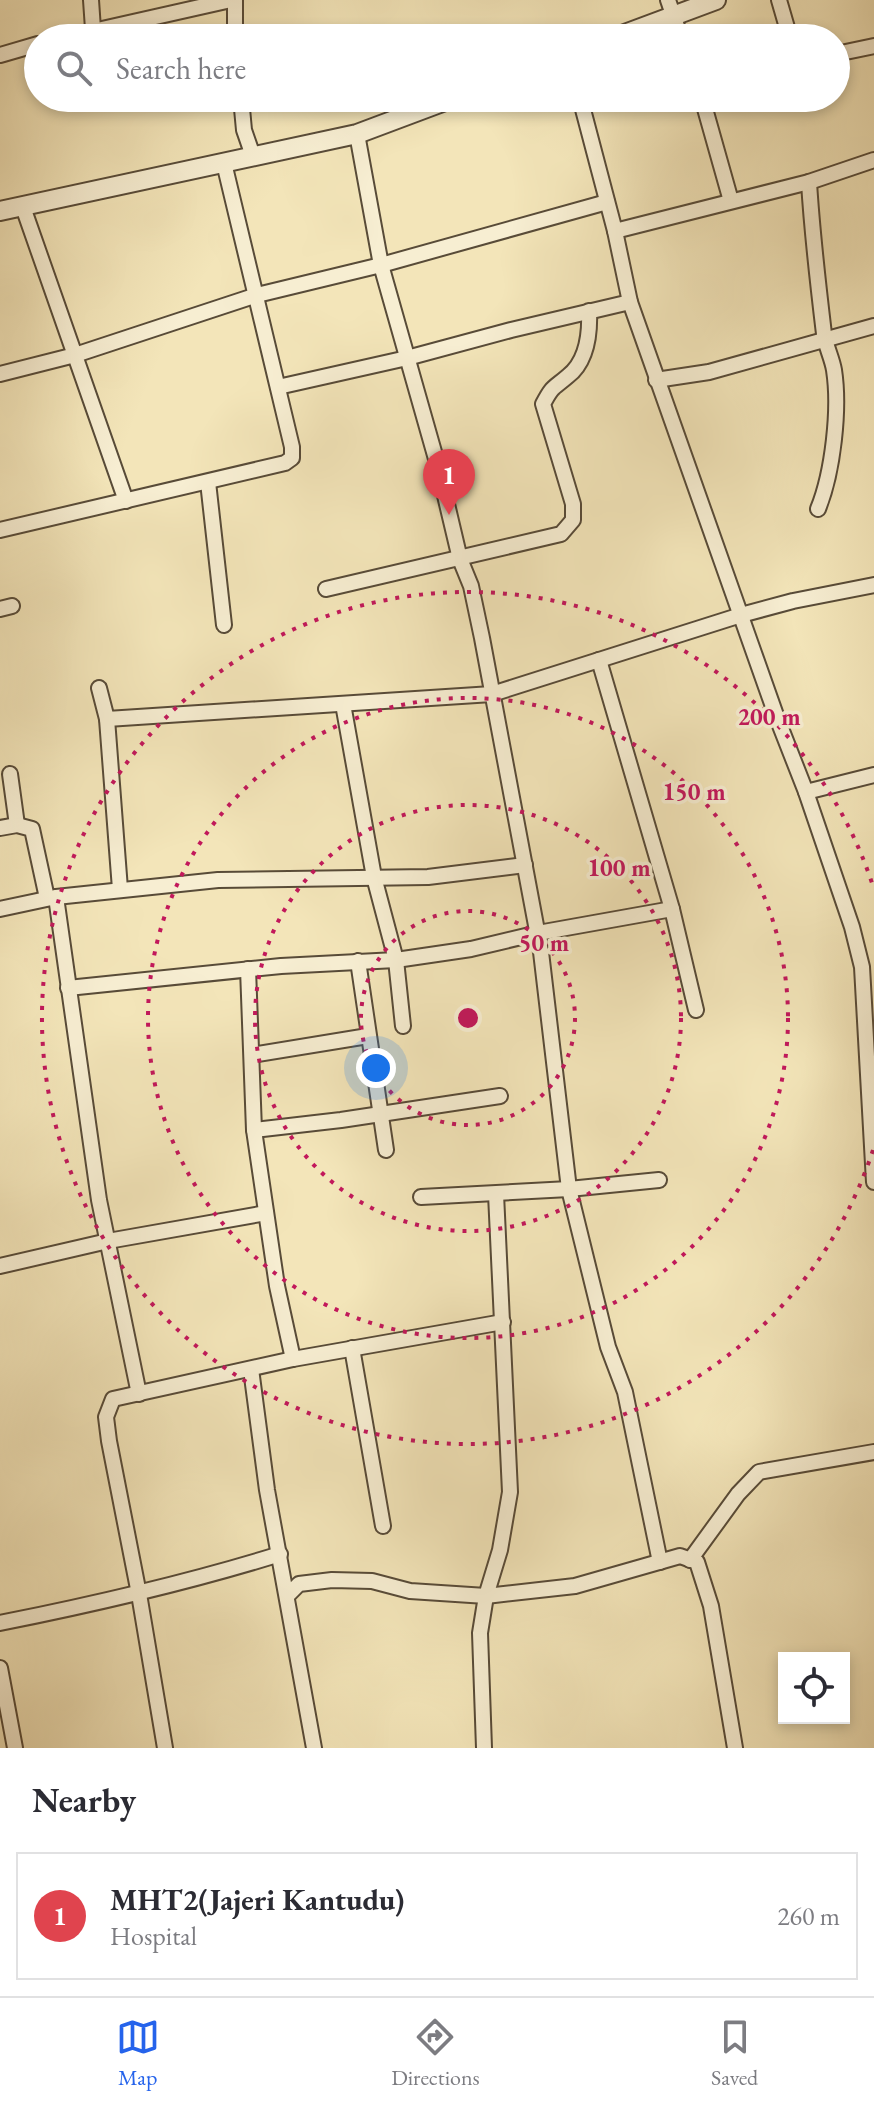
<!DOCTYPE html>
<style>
:root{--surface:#fff;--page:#f2f2f3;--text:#2b2b33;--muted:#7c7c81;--line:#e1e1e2;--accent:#2563eb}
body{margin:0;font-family:"EB Garamond",serif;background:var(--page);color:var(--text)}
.controls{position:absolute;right:24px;bottom:24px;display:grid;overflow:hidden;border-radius:0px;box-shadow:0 4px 12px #0003}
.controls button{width:72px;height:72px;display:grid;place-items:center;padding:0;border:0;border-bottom:2px solid var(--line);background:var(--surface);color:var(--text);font:40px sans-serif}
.you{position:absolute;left:376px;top:1068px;width:28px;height:28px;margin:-20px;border:6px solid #fff;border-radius:50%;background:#1a73e8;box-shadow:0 0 0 12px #1a73e833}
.badge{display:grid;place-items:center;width:52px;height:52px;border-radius:50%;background:var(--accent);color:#fff;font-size:26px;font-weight:700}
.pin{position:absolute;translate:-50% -66px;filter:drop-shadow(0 2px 4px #0008)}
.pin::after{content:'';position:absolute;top:42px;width:28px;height:24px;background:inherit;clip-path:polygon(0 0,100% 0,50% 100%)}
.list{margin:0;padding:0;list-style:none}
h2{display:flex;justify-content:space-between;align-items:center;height:104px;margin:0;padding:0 32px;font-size:34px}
h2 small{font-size:26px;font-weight:400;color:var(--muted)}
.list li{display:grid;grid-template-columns:52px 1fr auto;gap:24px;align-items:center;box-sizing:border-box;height:128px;margin:0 16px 16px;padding:0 16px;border:2px solid var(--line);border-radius:0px}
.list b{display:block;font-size:30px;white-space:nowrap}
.list p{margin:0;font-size:26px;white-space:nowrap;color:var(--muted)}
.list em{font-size:26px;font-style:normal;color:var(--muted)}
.icon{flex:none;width:44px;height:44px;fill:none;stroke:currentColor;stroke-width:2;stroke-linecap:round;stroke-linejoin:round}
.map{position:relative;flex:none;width:874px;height:1748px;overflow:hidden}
.search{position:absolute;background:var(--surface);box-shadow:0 4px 12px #0003;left:24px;right:24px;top:24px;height:88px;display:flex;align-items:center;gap:20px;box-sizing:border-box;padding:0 28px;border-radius:44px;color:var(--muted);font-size:30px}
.sheet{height:248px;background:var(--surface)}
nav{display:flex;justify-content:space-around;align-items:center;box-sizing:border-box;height:112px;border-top:2px solid var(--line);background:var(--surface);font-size:22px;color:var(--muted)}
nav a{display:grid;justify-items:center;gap:4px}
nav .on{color:var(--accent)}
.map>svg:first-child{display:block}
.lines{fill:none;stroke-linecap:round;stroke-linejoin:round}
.minor-casing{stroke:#584b38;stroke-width:18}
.tertiary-casing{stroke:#584b38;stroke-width:22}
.minor{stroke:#f7eed2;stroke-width:14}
.tertiary{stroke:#f7eed2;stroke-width:18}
.ring{fill:none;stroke:#c2185b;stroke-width:4;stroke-dasharray:4 8}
.centre{fill:#c2185b;stroke:#f7eed2;stroke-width:4}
.ring-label{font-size:24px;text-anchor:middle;font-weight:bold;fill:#c2185b;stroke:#f7eed2;stroke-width:7;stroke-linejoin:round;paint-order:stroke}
</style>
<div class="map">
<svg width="874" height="1748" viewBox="0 0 874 1748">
<rect width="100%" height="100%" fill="#f3e5b9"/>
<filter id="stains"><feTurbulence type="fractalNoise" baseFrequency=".0025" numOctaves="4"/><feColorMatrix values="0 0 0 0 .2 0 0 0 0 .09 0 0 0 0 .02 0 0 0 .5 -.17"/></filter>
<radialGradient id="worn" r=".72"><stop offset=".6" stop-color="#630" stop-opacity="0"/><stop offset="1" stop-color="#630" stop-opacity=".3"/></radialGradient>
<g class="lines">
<!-- minor casing -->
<g class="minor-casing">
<g id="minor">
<path d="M91 0 93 29"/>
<path d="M235 0V38"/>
<path d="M668 0 681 38"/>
<path d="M779 0 790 38"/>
<path d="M62 38 231 0"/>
<path d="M836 54 874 46"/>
<path d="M0 55 38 44"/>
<path d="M241 98 244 130 253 156"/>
<path d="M580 98 615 231 630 302 777 718 806 792 852 927 862 967 874 1182"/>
<path d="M702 98 731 201"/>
<path d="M357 134 381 265 438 466 460 559 471 586 482 638 541 952 569 1189 608 1347 625 1392 660 1562"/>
<path d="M809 182C812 233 818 284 824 334 826 347 832 358 834 370 840 409 833 472 818 509"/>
<path d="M23 207 126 501"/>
<path d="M615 231 809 182 874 160"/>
<path d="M0 374 75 355 257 295 381 265 607 202"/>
<path d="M656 380 709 372 874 326"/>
<path d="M278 387 407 358 511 330 630 302"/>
<path d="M208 482 224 625"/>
<path d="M0 530 285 463 292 458V447L224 163"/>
<path d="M326 589 561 534 573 520V504L543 404C553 385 553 389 568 376 587 361 590 334 589 311"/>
<path d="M0 609 12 606"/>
<path d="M599 660 672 909 696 1010"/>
<path d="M99 688 107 719 120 889"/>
<path d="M343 704 374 877 396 960 403 1026"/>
<path d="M107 719 492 694 741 615 793 601 874 585"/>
<path d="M10 774 17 825"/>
<path d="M806 792 874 775"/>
<path d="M0 828 17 825 32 829 47 898"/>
<path d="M56 897 99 1200 139 1394"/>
<path d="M0 909 56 897 218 880 428 877 525 865"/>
<path d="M358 961 386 1150"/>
<path d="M248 969 254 1130 277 1286 293 1359"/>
<path d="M68 988 281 966 396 960 471 949 538 933 672 909"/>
<path d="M252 1055 368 1036"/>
<path d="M254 1130 341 1120 500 1096"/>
<path d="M421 1197 569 1189 659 1180"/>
<path d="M0 1266 108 1241 266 1213"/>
<path d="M352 1348 383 1526"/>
<path d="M251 1369 267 1490 314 1748"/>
<path d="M690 1560 738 1494 759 1472 874 1452"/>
<path d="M288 1595 299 1584 332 1580 372 1581 410 1591 486 1596 575 1586 680 1556 697 1562 711 1606 735 1748"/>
<path d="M0 1623C95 1604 187 1583 280 1554"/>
<path d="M0 1668 15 1748"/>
<path d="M165 1748 139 1594 109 1441 106 1417 113 1399 293 1359 503 1322"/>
<path d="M484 1748 480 1633 486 1596 500 1550 510 1492 496 1194"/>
</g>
</g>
<!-- tertiary casing -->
<g class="tertiary-casing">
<g id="tertiary">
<path d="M614 38 716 0"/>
<path d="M0 211 357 134 453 98"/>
</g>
</g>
<!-- minor -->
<use href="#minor" class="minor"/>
<!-- tertiary -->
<use href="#tertiary" class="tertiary"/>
</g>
<!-- distance rings -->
<g class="ring">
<circle cx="468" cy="1018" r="107"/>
<circle cx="468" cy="1018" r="213"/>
<circle cx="468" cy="1018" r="320"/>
<path d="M873 1150A426 426 0 1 1 873 886"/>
</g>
<circle cx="468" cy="1018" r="12" class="centre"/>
<g class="ring-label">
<text x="769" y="725">200 m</text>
<text x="694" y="800">150 m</text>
<text x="619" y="876">100 m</text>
<text x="544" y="951">50 m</text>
</g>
<rect width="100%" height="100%" filter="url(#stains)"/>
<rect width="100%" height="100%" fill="url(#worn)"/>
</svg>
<div class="controls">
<button><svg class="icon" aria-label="locate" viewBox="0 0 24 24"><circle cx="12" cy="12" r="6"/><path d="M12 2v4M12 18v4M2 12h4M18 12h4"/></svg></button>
</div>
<div class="you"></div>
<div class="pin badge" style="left:449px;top:515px;background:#e0444e">1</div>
<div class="search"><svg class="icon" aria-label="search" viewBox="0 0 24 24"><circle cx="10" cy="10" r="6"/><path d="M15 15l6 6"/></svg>Search here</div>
</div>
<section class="sheet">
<h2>Nearby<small></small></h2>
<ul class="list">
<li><span class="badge" style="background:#e0444e">1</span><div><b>MHT2(Jajeri Kantudu)</b><p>Hospital</p></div><em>260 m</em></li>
</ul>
</section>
<nav>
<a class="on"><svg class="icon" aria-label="map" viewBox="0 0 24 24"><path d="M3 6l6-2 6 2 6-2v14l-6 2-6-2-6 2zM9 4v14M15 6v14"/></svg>Map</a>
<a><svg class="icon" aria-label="directions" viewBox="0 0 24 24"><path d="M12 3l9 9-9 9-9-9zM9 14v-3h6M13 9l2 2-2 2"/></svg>Directions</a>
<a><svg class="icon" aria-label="saved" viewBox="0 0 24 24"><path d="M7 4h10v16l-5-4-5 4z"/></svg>Saved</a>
</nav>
